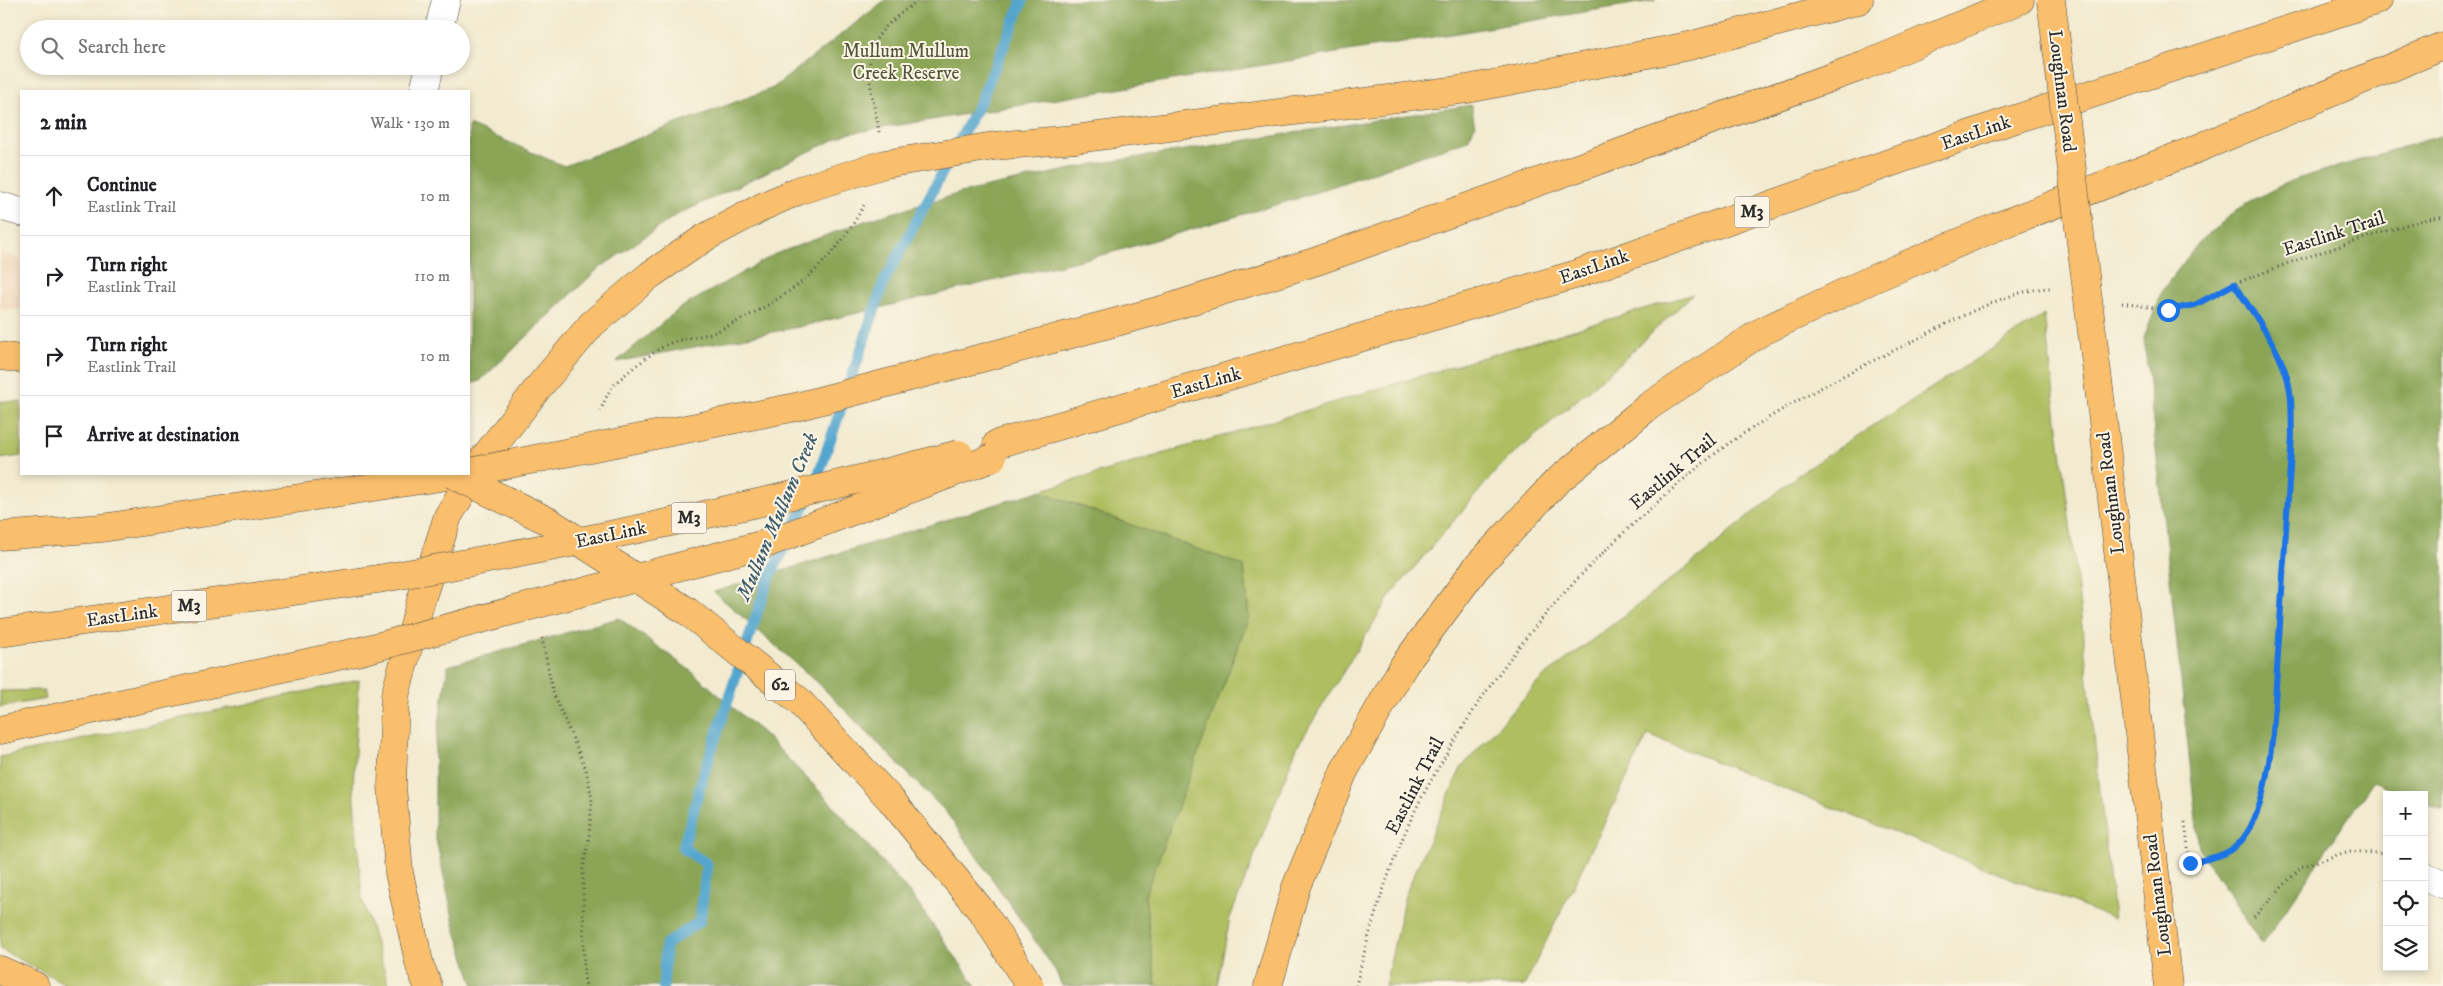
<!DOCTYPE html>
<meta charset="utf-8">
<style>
:root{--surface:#fff;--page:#f2f2f2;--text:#202124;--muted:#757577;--line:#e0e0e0}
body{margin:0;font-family:"IM FELL DW Pica",serif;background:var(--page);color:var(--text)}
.controls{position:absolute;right:15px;bottom:15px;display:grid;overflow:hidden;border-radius:0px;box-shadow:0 2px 8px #0003}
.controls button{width:45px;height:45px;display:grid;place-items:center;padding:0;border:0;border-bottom:1px solid var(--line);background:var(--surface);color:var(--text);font:25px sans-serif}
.stop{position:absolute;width:15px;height:15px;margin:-11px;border:4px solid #1a73e8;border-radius:50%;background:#fff}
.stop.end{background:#1a73e8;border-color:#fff;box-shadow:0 1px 5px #0008}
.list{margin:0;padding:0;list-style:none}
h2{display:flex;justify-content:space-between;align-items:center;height:65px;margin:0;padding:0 20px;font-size:21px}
h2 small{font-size:16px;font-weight:400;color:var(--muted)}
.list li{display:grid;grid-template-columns:32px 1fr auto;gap:15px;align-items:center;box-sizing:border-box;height:80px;padding:0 20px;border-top:1px solid var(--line)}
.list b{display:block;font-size:19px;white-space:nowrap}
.list p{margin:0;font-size:16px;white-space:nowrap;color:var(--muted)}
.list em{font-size:16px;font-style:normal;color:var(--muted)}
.icon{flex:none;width:28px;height:28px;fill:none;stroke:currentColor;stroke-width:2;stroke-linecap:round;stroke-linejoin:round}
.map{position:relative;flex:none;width:2443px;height:986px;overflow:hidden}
.search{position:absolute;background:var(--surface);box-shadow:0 2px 8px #0003;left:20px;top:20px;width:450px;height:55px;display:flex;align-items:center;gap:12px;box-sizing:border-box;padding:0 18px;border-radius:28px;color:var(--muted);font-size:19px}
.panel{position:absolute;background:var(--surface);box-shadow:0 2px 8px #0003;left:20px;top:90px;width:450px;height:385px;border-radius:0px}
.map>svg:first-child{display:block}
.built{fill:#efd6bb}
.green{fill:#aebe60;stroke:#6c7446}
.forest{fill:#8aa556;stroke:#5a6840}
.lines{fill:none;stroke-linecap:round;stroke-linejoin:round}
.stream{stroke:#53a5ce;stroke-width:11}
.minor-casing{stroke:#494844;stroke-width:29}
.major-casing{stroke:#494844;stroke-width:29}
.highway-casing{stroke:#494844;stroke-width:29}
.path{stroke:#494844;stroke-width:3;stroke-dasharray:1 4;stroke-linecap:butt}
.minor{stroke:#fff;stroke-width:28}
.major{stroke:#f9bf6d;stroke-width:28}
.highway{stroke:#f9bf6d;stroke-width:28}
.major-bridge-casing{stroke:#494844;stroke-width:29;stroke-linecap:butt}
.highway-bridge-casing{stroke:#494844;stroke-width:29;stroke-linecap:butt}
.major-bridge{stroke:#f9bf6d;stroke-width:28}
.highway-bridge{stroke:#f9bf6d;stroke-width:28}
.route{stroke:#1a73e8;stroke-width:6}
.labels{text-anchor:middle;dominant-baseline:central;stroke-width:4;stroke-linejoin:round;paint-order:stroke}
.shield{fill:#fcf5e5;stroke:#6a6863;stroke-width:1}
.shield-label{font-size:18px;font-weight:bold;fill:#2b2b2b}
.park-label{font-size:19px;fill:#52573b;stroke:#fcf5e5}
.street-label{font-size:19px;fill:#2b2b2b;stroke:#fcf5e5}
.water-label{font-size:20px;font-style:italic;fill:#3b5c6c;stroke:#fcf5e5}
</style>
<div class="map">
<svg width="2443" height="986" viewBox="0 0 2443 986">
<rect width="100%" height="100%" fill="#fcf5e5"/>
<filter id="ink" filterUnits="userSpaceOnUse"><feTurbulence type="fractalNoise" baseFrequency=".02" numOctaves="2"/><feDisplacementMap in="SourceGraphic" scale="10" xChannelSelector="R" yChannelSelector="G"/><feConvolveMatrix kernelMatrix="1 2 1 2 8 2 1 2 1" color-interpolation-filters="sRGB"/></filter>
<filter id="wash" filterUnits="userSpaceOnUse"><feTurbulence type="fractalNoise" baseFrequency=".0096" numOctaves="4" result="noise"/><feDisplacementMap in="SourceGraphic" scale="20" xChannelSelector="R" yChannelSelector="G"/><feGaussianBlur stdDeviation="1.12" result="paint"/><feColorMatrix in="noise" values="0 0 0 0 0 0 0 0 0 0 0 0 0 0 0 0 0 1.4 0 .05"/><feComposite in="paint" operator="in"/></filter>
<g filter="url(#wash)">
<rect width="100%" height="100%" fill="#f2ebd0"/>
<!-- built -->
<path class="built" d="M0 253 21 259V310H0Z"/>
<!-- green -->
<g class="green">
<path d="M1693 294 1619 364 1501 465 1390 596 1297 747 1230 918 1217 986H1156L1144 895 1249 617 1244 567 1039 491Z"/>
<path d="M2044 315 2077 580 2114 919 1648 735 1524 986H1385L1405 895 1461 768 1541 679 1703 555 1800 473Z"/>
<path d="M0 401 21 402V456L0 459Z"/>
<path d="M359 680 353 788 362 898 389 986H69L0 949V757Z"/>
<path d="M44 690 46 699 0 707V691Z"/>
</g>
<!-- forest -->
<g class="forest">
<path d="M885 0H1657L846 134 675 216 597 270 480 381 469 384V125L564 166 773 88Z"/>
<path d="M1471 105 1475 126 1468 140 1296 199 1110 253 799 327 616 362 680 308 775 254 868 220 964 192 1095 164Z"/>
<path d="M2443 135V810L2424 802V795H2406L2373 781 2262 945 2199 848 2144 338 2163 289 2200 241 2243 205 2290 181Z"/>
<path d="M1039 491 1244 566 1249 617 1145 895 1156 986H1062L1055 970 946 812 817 682 714 592Z"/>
<path d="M619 618 691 671 765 735 830 802 913 897 976 986H474L455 928 435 835V748L448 666Z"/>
</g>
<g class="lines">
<!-- stream -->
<path class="stream" d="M663 986 666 944 700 921 707 864 683 848 704 773 767 583 816 482 884 282 981 100 1023 0"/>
</g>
</g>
<g filter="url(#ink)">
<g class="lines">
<!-- minor casing -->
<g class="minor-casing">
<g id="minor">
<path d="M439 29 446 0"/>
<path d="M424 91 430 66"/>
<path d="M0 206 21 212"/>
<path d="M2424 876 2443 884"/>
</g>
</g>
<!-- major casing -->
<g class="major-casing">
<path id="major" d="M2104 429 2168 986"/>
</g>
<!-- highway casing -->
<g class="highway-casing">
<g id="highway">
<path d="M1075 139 1467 89 1689 46 1859 0"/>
<path d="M0 356 21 359"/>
<path d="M978 359 1165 309 1317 261 1863 66 2020 0"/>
<path d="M997 444 1574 275 1988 128 2378 0"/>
<path d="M0 536 102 528 460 474"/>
<path d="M0 633 378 579"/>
<path d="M0 730 361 651"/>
<path d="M0 970 35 986"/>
<path d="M428 986 420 966 399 873 392 786 395 696 421 600 448 516 481 462 538 388 592 324 650 275 706 237 764 206 800 190"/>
<path d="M1268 986 1296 887 1344 771 1404 665 1476 568 1556 482 1649 406 1761 332 1875 278 1996 227 2194 150 2443 46"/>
</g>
</g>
<!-- path -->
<g class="path">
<path d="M879 132C875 104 863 71 874 44 881 27 904 11 918 0"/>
<path d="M2122 303 2168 310 2195 305 2234 284 2294 261 2415 222 2443 216"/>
<path d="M600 411C604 403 608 391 614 385 624 374 653 352 666 345 681 337 701 338 717 331 784 300 828 272 864 205"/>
<path d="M542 638 553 693 586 769 592 799 589 837 583 869 584 977 586 986"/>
<path d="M2185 822 2190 863"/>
<path d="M2188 863C2203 860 2222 858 2234 847 2262 824 2269 767 2273 733L2292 435C2291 415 2292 394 2286 374 2276 342 2252 313 2234 284"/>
<path d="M2254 917 2301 867 2349 851 2387 854"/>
<path d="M1356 986C1368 934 1384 882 1405 833 1416 806 1431 780 1446 755 1502 659 1568 581 1651 508 1677 485 1703 462 1731 442 1784 406 1841 376 1899 348 1941 328 2007 288 2052 288"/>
</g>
<!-- minor -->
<use href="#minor" class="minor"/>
<!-- major -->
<use href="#major" class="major"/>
<!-- highway -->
<use href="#highway" class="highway"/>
<!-- major-bridge casing -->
<g class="major-bridge-casing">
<path id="major-bridge" d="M2051 0 2104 429"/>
</g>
<!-- highway-bridge casing -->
<g class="highway-bridge-casing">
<g id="highway-bridge">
<path d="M800 190 885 164 994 146 1075 139"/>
<path d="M469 472 796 407 978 359"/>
<path d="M452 474 548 521 687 611 798 700 891 800 984 914 1030 986"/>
<path d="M378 579C573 545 767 504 959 454"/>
<path d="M361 651 768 543 992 458"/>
</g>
</g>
<!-- major-bridge -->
<use href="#major-bridge" class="major-bridge"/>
<!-- highway-bridge -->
<use href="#highway-bridge" class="highway-bridge"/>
</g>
</g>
<g class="lines" filter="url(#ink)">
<!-- route -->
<path class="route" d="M2168 310 2195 305 2234 284C2252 312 2276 342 2286 374 2293 394 2291 415 2292 435L2273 733C2269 766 2262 826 2234 848 2222 857 2205 859 2190 863"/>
</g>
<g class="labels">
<!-- shield labels -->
<g class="shield">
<rect x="1734.5" y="196.5" width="35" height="31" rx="4"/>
<rect x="671.5" y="502.5" width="35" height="31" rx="4"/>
<rect x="171.5" y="590.5" width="35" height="31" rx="4"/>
<rect x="765" y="669.5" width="30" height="31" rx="4"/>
</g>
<g class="shield-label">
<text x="1752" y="212">M3</text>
<text x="689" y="518">M3</text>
<text x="189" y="606">M3</text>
<text x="780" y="685">62</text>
</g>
<!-- park labels -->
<g class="park-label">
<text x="906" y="51">Mullum Mullum<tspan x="906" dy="22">Creek Reserve</tspan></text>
</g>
<!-- street labels -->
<g class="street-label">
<text transform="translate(2062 91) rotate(83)">Loughnan Road</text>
<text transform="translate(1976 133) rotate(-19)">EastLink</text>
<text transform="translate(2334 234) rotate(-18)">Eastlink Trail</text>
<text transform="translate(1594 267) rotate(-19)">EastLink</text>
<text transform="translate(1206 383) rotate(-16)">EastLink</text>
<text transform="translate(1673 472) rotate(-40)">Eastlink Trail</text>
<text transform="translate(2111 493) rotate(-97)">Loughnan Road</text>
<text transform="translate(611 535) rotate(-12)">EastLink</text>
<text transform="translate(122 616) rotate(-8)">EastLink</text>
<text transform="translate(1415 786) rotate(-63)">Eastlink Trail</text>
<text transform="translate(2158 895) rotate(-97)">Loughnan Road</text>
</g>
<!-- water labels -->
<g class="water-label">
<text transform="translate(778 517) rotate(-67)">Mullum Mullum Creek</text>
</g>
</g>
</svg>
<div class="controls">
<button>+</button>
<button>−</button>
<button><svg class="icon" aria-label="locate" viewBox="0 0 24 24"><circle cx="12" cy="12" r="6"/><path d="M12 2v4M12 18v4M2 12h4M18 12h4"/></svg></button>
<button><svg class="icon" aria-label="layers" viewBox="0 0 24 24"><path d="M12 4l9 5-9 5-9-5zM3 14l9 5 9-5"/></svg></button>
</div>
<div class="stop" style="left:2168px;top:310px"></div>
<div class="stop end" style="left:2190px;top:863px"></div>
<div class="search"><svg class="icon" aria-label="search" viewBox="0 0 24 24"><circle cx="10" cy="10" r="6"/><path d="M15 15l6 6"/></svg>Search here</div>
<section class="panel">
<h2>2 min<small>Walk · 130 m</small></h2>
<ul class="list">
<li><svg class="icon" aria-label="ahead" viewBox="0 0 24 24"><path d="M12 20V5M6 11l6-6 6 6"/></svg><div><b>Continue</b><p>Eastlink Trail</p></div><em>10 m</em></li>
<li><svg class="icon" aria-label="right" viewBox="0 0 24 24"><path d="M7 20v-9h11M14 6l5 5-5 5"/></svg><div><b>Turn right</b><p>Eastlink Trail</p></div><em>110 m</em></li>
<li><svg class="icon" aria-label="right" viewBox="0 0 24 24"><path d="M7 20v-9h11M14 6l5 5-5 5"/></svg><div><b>Turn right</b><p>Eastlink Trail</p></div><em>10 m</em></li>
<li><svg class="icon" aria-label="arrive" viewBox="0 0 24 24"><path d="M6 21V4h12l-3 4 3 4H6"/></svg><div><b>Arrive at destination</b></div></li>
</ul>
</section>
</div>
